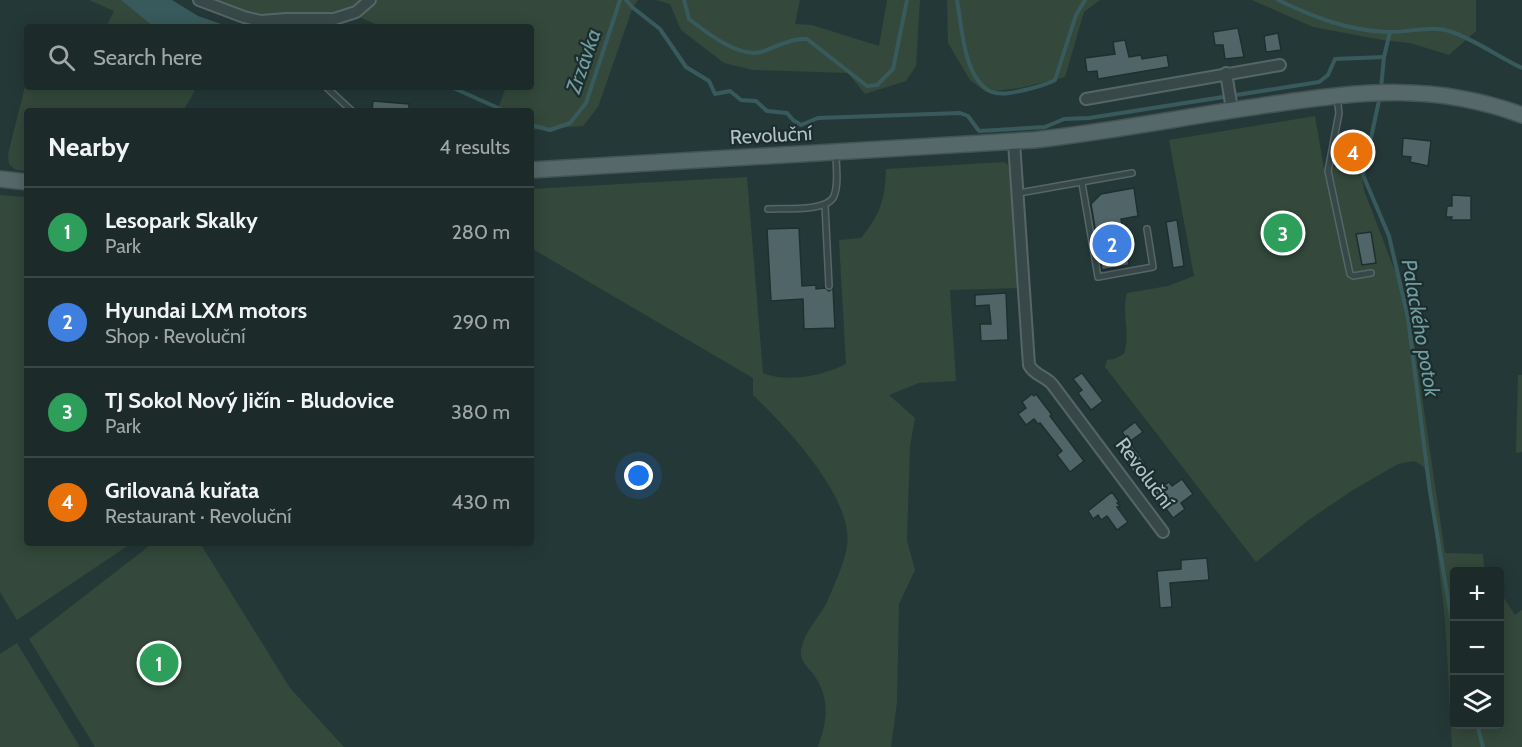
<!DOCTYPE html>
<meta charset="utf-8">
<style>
:root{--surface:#1c2a2a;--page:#253232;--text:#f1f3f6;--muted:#a0a7a8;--line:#3a4647;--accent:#91e4ec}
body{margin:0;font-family:Cabin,sans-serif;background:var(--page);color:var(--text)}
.controls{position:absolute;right:18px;bottom:18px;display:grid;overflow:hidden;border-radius:6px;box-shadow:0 3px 15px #0003}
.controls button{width:54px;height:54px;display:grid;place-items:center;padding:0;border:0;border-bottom:2px solid var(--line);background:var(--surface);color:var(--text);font:30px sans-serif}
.you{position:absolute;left:639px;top:476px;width:21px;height:21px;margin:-15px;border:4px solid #fff;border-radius:50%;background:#1a73e8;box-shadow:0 0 0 9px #1a73e833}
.badge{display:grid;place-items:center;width:39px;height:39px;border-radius:50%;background:var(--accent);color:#fff;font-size:20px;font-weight:700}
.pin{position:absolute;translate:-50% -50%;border:3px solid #fff;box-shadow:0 2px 6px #0006}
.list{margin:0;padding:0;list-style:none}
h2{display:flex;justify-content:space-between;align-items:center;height:78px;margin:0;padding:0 24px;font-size:26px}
h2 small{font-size:20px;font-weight:400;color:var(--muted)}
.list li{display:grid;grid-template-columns:39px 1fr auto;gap:18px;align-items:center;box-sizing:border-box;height:90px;padding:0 24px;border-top:2px solid var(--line)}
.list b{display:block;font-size:22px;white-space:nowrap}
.list p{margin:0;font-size:20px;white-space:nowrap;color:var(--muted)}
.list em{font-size:20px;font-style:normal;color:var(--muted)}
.icon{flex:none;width:33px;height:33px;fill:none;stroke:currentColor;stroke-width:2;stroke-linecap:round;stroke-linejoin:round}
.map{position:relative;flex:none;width:1522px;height:747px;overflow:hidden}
.search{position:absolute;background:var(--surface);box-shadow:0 3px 15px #0003;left:24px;top:24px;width:510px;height:66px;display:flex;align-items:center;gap:15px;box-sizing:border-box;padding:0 21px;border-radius:6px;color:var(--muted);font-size:22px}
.panel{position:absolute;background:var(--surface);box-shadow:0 3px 15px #0003;left:24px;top:108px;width:510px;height:438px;border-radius:6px}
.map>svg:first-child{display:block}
.green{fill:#34483b}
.water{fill:#385a5c}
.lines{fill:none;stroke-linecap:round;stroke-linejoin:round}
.stream{stroke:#385a5c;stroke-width:4}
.building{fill:#506567;stroke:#1f2f30;stroke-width:1.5}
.service-casing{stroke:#566667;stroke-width:8}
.minor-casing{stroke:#566667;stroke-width:14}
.primary-casing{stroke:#445455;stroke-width:18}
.service{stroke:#384849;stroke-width:5}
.minor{stroke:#384849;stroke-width:10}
.primary{stroke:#566869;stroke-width:15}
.labels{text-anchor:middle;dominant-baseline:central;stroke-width:4.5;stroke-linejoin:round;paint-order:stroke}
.street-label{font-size:20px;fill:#b3c3c5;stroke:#1d2d2e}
.water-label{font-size:21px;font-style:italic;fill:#709ea0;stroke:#1d2d2e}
</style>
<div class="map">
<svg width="1522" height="747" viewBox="0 0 1522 747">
<rect width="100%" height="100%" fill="#253838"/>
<!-- green -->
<g class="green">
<path d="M89 0H122L155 27H106L114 11Z"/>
<path d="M214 0H362L345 11 331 14 308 16 254 14Z"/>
<path d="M377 0H638L633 7 598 107 583 126 531 130V111H497L506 87H531V27H382L357 16Z"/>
<path d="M656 0H800L795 24 812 25 879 46 887 0H920L916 66 906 81 865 94 848 73 753 70 724 63 681 30 670 4Z"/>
<path d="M947 0H1100L1084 12 1065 77 1020 88 986 92 970 80 948 43Z"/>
<path d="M1252 0H1476V31L1449 55 1410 43 1382 40 1313 27Z"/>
<path d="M27 79V87H197L183 111H27V171L16 170 9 164 8 154Z"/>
<path d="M1315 116 1324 169 1360 163 1364 190 1409 308 1445 553 1483 554 1484 567 1486 571 1454 572V724H1500V592L1515 615 1522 610V747H1452L1445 620 1432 505 1427 474 1423 466 1414 461 1398 464 1353 490 1310 519 1256 562 1105 367 1107 360 1114 359 1124 354C1131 333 1121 314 1127 293L1168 286 1194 276 1169 140Z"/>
<path d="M1004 162 1008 165 1010 172 1019 288 950 290 956 381 919 383 889 395 915 418 910 446 907 540 915 570 899 604 897 702 891 747H818C827 721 831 698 813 674 809 668 802 663 801 655 800 636 819 618 827 602 834 585 844 565 847 546 854 498 786 427 753 395V378L531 248V189L747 177 763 373C788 383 822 376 846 364L839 240 861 238C881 213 885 200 886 169Z"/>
<path d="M0 195 27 197V543H132L17 620 0 592Z"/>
<path d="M1518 375H1522V452L1516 453Z"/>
<path d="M153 543H200L290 688 344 747H95L29 639Z"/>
<path d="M17 643 80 747H0V654Z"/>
</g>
<!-- water -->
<path class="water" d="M121 0H172L198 16 230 27H154Z"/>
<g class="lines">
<!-- stream -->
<g class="stream">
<path d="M626 0 632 7 660 29 686 67 709 81 715 94 730 91 741 100 756 101 767 111 787 113 793 120 801 125 818 118 960 113 968 116 979 131 1045 127 1064 119 1089 118 1319 82 1328 75 1335 59 1384 57"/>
<path d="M684 0 689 19C706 32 738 58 761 52 777 47 790 38 807 39L867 86 877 85 893 69 907 0"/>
<path d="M957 0C962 26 963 74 988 90 998 96 1010 93 1020 91 1033 88 1044 86 1055 80L1076 15 1085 0"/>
<path d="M1278 0C1313 17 1349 31 1388 32 1409 33 1431 24 1452 32 1473 39 1501 58 1522 68"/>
<path d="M451 87 505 111"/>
<path d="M1381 88 1384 57 1390 32"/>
<path d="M1380 96 1363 175 1389 236 1408 318 1430 492 1454 634"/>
<path d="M531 125 550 130 570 123 586 103 620 0"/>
<path d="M1477 724 1483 747"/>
</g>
</g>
<!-- building -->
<g class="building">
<path d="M1238 28 1244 57 1225 59 1223 45H1215L1213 32Z"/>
<path d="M1278 33 1281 50 1266 52 1264 36Z"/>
<path d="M1125 40 1129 57 1141 55 1142 59 1167 55 1169 67 1098 79 1097 71 1087 72 1085 58 1115 54 1113 42Z"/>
<path d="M373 101 409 104V111H372Z"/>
<path d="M1403 138 1431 141 1428 166 1410 162 1411 157 1402 156Z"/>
<path d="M1134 188 1138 216 1121 219 1129 265 1102 270 1091 204 1101 194Z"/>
<path d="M1452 195 1471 196V220H1451L1452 217H1446L1447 206H1452Z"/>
<path d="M1177 220 1184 266 1173 268 1166 222Z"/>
<path d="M799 228 802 286 816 285V289L825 288 829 291 833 288 835 328 804 329 803 299 771 301 767 229Z"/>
<path d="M1371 232 1376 263 1362 265 1356 234Z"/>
<path d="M1006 293 1008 340 981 341 980 324H991L989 305 975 306V295Z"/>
<path d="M1082 373 1103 401 1091 410 1078 393 1082 390 1073 379Z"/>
<path d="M1032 394 1034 396 1036 394 1052 415 1050 416 1084 461 1070 472 1057 455 1062 451 1040 423 1038 424 1034 419 1026 425 1018 414 1026 408 1022 402Z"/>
<path d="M1135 422 1143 432 1129 442 1122 432Z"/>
<path d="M1131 444 1145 463 1133 472 1120 453Z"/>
<path d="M1182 479 1193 494 1181 503 1185 509 1173 518 1154 493 1169 482 1172 486Z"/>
<path d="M1112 492 1119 502 1117 503 1120 506 1117 507 1128 522 1117 530 1107 516 1101 520 1098 515 1093 519 1088 511Z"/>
<path d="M1207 558 1209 580 1170 583 1172 607 1160 608 1157 571 1181 569V560Z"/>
</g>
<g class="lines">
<!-- service casing -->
<g class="service-casing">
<g id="service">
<path d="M326 87 352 111"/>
<path d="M1337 97 1339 113 1328 171 1350 274 1353 276 1371 273"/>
<path d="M1082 183 1098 277 1153 267 1147 229"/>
<path d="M1019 193 1132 173"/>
<path d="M825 205 829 286"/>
<path d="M768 209C783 208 828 212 834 196 839 184 836 167 836 154"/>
</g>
</g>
<!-- minor casing -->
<g class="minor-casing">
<g id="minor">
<path d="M199 0 244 17 261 21 286 19H334L356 12 370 0"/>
<path d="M1226 73 1232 109"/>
<path d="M1086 99 1280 65"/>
<path d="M1014 142 1029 365C1034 375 1045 376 1052 384L1163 532"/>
</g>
</g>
<!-- primary casing -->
<g class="primary-casing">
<g id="primary">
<path d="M531 170 1034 140C1115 131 1194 115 1274 104 1363 91 1435 83 1522 115"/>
<path d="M0 179 27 182"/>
</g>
</g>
<!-- service -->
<use href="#service" class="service"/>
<!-- minor -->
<use href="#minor" class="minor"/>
<!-- primary -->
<use href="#primary" class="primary"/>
</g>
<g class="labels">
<!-- street labels -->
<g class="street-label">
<text transform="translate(771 135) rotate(-3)">Revoluční</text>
<text transform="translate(1145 473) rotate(53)">Revoluční</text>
</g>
<!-- water labels -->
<g class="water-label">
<text transform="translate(583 61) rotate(-71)">Zrzávka</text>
<text transform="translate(1421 328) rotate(80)">Palackého potok</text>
</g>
</g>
</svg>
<div class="controls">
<button>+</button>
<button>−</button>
<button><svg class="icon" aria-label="layers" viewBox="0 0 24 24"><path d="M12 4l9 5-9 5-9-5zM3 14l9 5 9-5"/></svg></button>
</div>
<div class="you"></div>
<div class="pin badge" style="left:159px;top:663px;background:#2e9e5b">1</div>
<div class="pin badge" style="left:1112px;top:244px;background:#3f7fe0">2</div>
<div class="pin badge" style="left:1283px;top:233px;background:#2e9e5b">3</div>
<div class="pin badge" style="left:1353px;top:152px;background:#e8710a">4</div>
<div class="search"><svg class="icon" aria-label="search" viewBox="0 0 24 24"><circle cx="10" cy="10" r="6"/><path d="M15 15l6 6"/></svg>Search here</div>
<section class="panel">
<h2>Nearby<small>4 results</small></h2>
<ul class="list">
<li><span class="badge" style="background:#2e9e5b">1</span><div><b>Lesopark Skalky</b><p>Park</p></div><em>280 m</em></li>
<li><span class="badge" style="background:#3f7fe0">2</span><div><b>Hyundai LXM motors</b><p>Shop · Revoluční</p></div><em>290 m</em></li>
<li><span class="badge" style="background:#2e9e5b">3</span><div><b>TJ Sokol Nový Jičín - Bludovice</b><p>Park</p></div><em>380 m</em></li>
<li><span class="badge" style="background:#e8710a">4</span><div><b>Grilovaná kuřata</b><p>Restaurant · Revoluční</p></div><em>430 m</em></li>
</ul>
</section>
</div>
